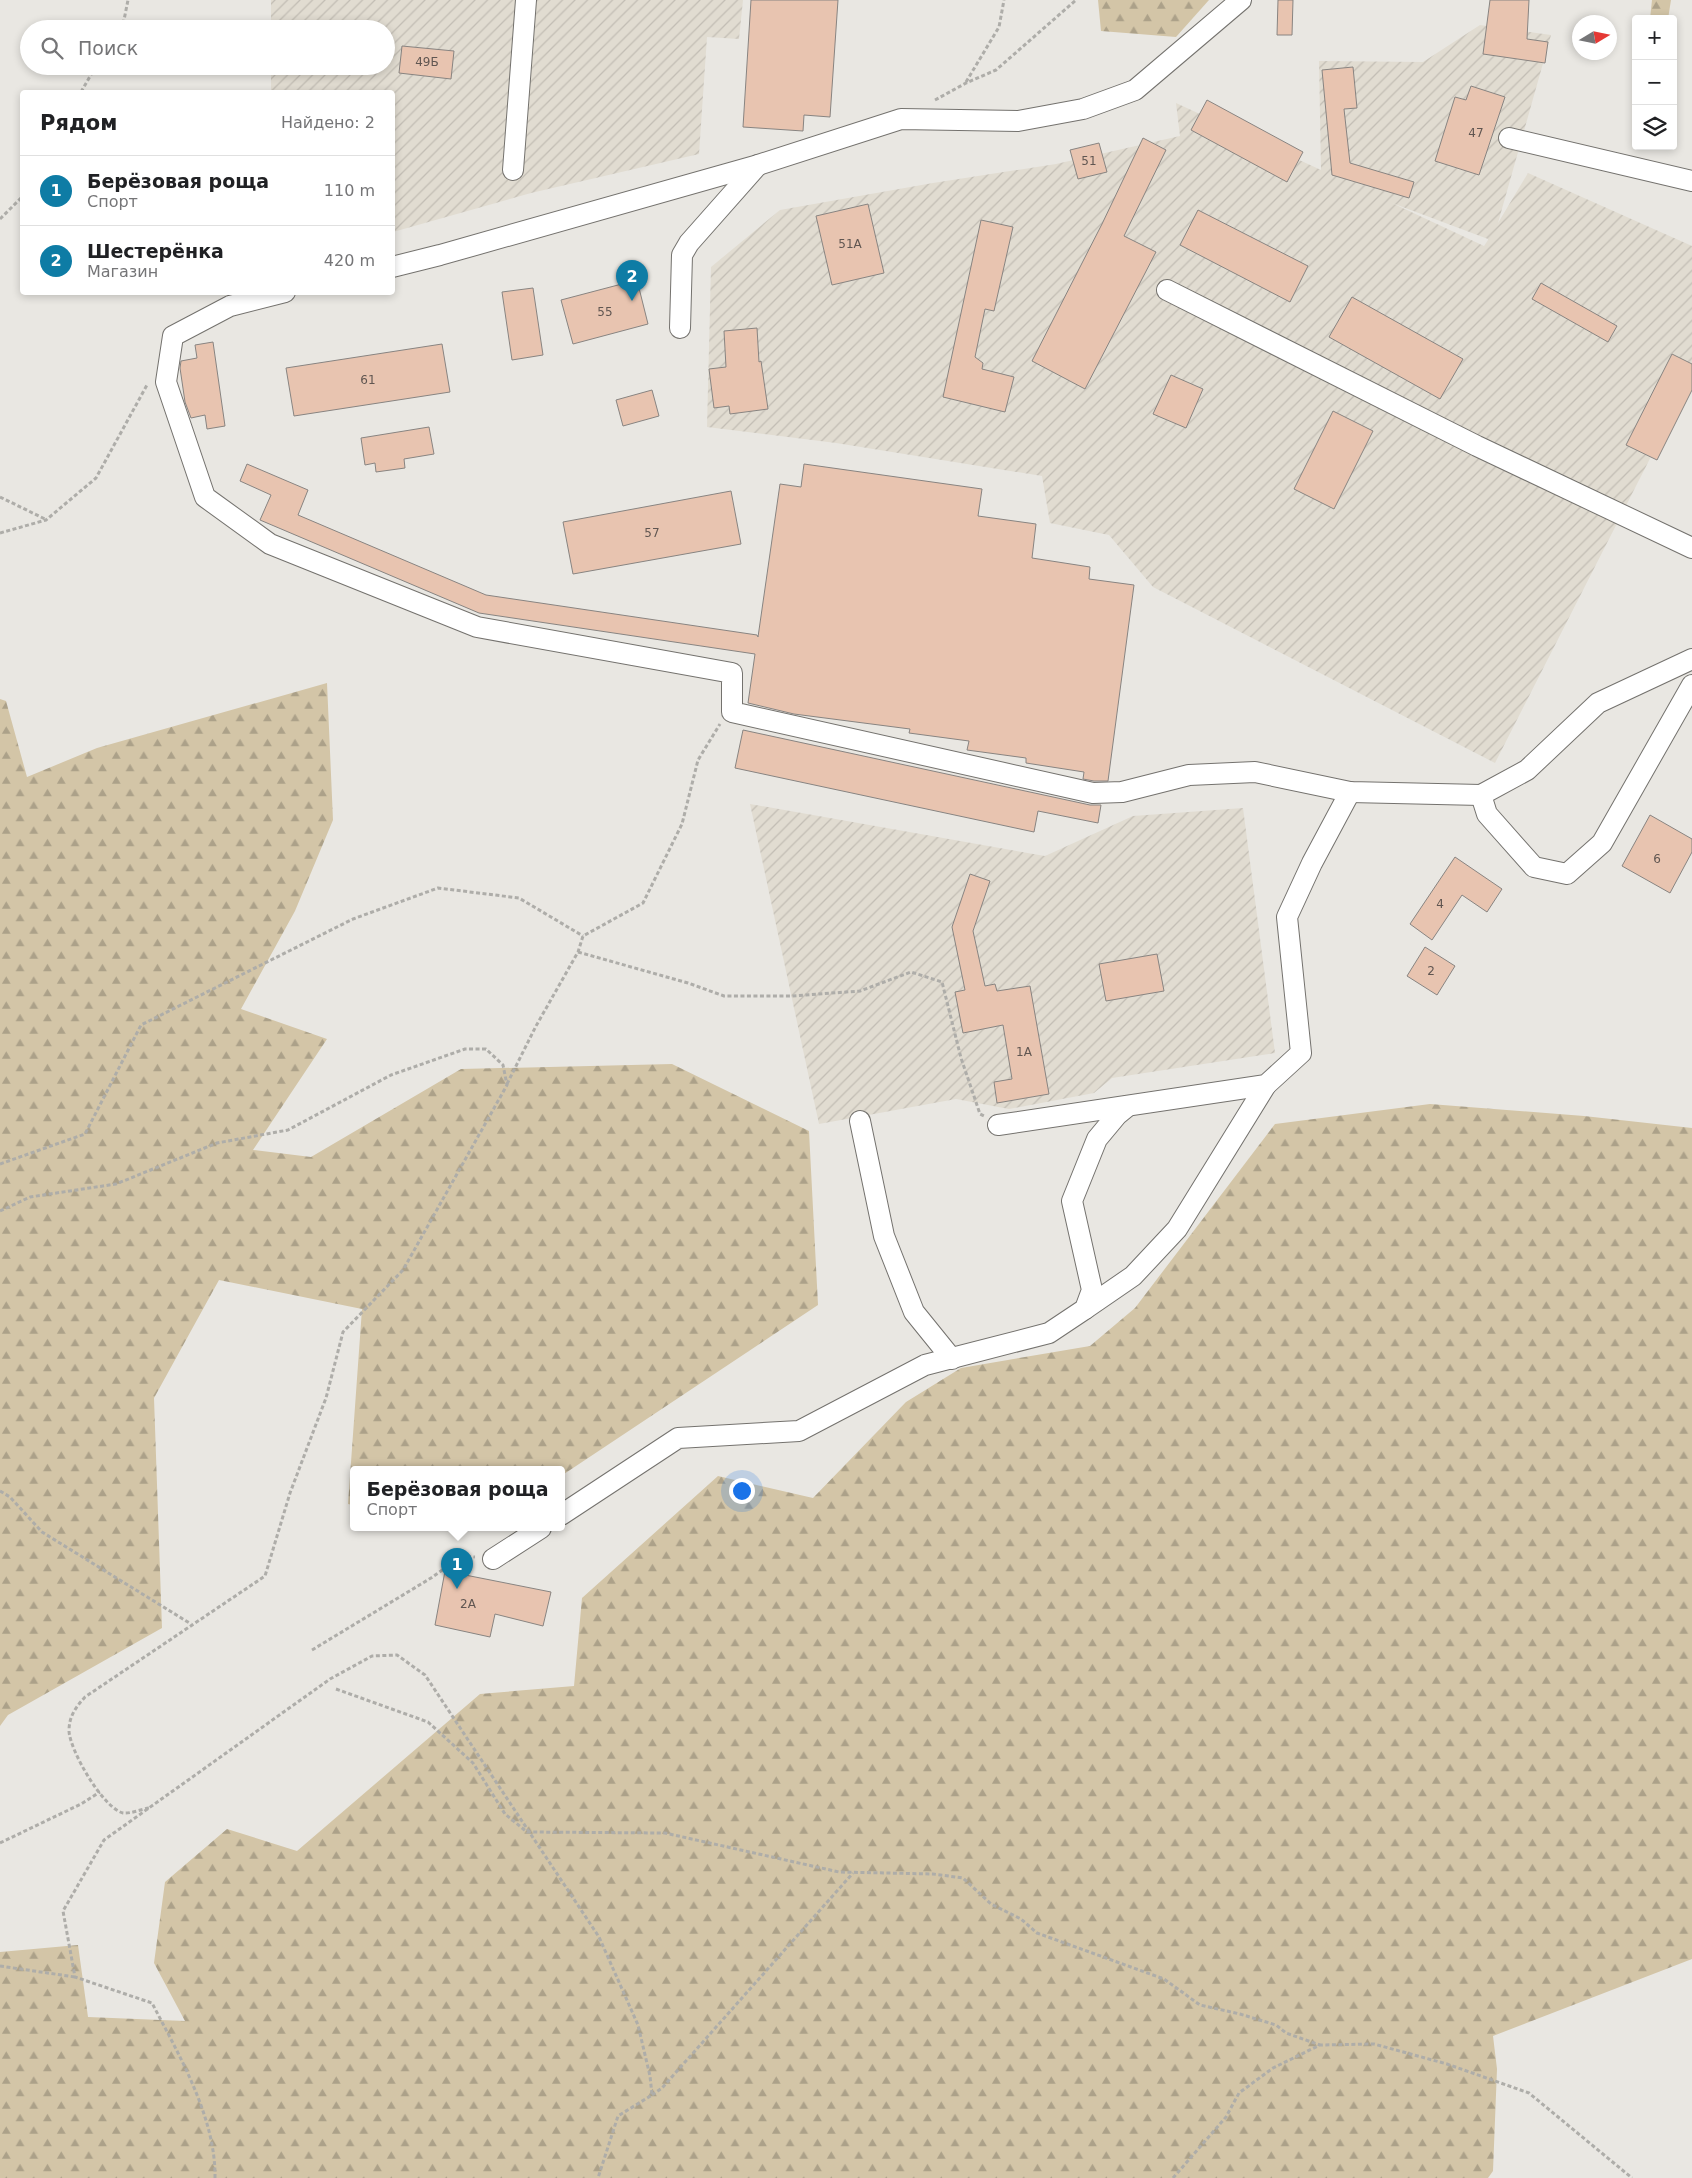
<!DOCTYPE html>
<html lang="ru">
<meta charset="utf-8">
<style>
:root{--surface:#fff;--page:#f2f2f2;--text:#202124;--muted:#757577;--line:#e0e0e0;--accent:#0e7ca5}
body{margin:0;font-family:"DejaVu Sans",sans-serif;background:var(--page);color:var(--text)}
.controls{position:absolute;right:15px;top:15px;display:grid;overflow:hidden;border-radius:5px;box-shadow:0 2px 8px #0003}
.controls button{width:45px;height:45px;display:grid;place-items:center;padding:0;border:0;border-bottom:1px solid var(--line);background:var(--surface);color:var(--text);font:25px sans-serif}
.compass{position:absolute;left:1572px;top:15px;width:45px;height:45px;border-radius:50%;background:var(--surface);box-shadow:0 2px 8px #0003;rotate:80deg}
.you{position:absolute;left:741px;top:1490px;width:18px;height:18px;margin:-12px;border:4px solid #fff;border-radius:50%;background:#1a73e8;box-shadow:0 0 0 8px #1a73e833}
.badge{display:grid;place-items:center;width:32px;height:32px;border-radius:50%;background:var(--accent);color:#fff;font-size:16px;font-weight:700}
.pin{position:absolute;translate:-50% -41px;filter:drop-shadow(0 1px 2px #0008)}
.pin::after{content:'';position:absolute;top:26px;width:18px;height:15px;background:inherit;clip-path:polygon(0 0,100% 0,50% 100%)}
.popup{position:absolute;left:350px;top:1466px;width:215px;height:65px;box-sizing:border-box;display:grid;place-content:center;border-radius:5px;background:var(--surface);filter:drop-shadow(0 1px 4px #0005);font-size:16px;white-space:nowrap;color:var(--muted)}
.popup b{font-size:19px;color:var(--text)}
.popup::after{content:'';position:absolute;left:50%;top:100%;margin-left:-10px;border:10px solid transparent;border-top-color:var(--surface)}
.list{margin:0;padding:0;list-style:none}
h2{display:flex;justify-content:space-between;align-items:center;height:65px;margin:0;padding:0 20px;font-size:21px}
h2 small{font-size:16px;font-weight:400;color:var(--muted)}
.list li{display:grid;grid-template-columns:32px 1fr auto;gap:15px;align-items:center;box-sizing:border-box;height:70px;padding:0 20px;border-top:1px solid var(--line)}
.list b{display:block;font-size:19px;white-space:nowrap}
.list p{margin:0;font-size:16px;white-space:nowrap;color:var(--muted)}
.list em{font-size:16px;font-style:normal;color:var(--muted)}
.icon{flex:none;width:28px;height:28px;fill:none;stroke:currentColor;stroke-width:2;stroke-linecap:round;stroke-linejoin:round}
.map{position:relative;flex:none;width:1692px;height:2178px;overflow:hidden}
.search{position:absolute;background:var(--surface);box-shadow:0 2px 8px #0003;left:20px;top:20px;width:375px;height:55px;display:flex;align-items:center;gap:12px;box-sizing:border-box;padding:0 18px;border-radius:28px;color:var(--muted);font-size:19px}
.panel{position:absolute;background:var(--surface);box-shadow:0 2px 8px #0003;left:20px;top:90px;width:375px;height:205px;border-radius:5px}
.map>svg:first-child{display:block}
.industrial{fill:url(#industrial-furrows);fill-rule:evenodd}
.forest{fill:url(#forest-firs)}
.building{fill:#e8c4b0;stroke:#888481}
.lines{fill:none;stroke-linecap:round;stroke-linejoin:round}
.minor-casing{stroke:#74726e;stroke-width:22}
.path{stroke:#aeada9;stroke-width:3;stroke-dasharray:4 2.5;stroke-linecap:butt}
.minor{stroke:#fff;stroke-width:20}
.labels{text-anchor:middle;dominant-baseline:central;stroke-width:4;stroke-linejoin:round;paint-order:stroke}
.number-label{font-size:12px;fill:#605651}
</style>
<div class="map">
<svg width="1692" height="2178" viewBox="0 0 1692 2178">
<defs>
<pattern id="industrial-furrows" width="10" height="10" patternUnits="userSpaceOnUse" patternTransform="scale(1.25)"><rect width="10" height="10" fill="#e1dcd1"/><path d="M-1 1l2-2M0 10L10 0M9 11l2-2" fill="none" stroke="#c2bdb4"/></pattern>
<pattern id="forest-firs" width="22" height="20" patternUnits="userSpaceOnUse" patternTransform="scale(1.25)"><rect width="22" height="20" fill="#d3c5a7"/><path d="M5 1l3.5 6h-7zM16 11l3.5 6h-7z" fill="#aca189"/></pattern>
</defs>
<rect width="100%" height="100%" fill="#e9e7e2"/>
<!-- industrial -->
<g class="industrial">
<path d="M271 0H743L739 39 707 37 699 154 531 193 393 232 392 92H271V66H386V29H271Z"/>
<path d="M1480 25 1551 35 1498 223 1528 173 1692 246V376L1495 763 1153 587 1109 535 1050 523 1042 476 836 443 707 427 711 267 780 210 933 183 1056 164 1180 136 1176 103 1321 170 1319 61 1423 62ZM1392 203 1488 239V240L1484 246Z"/>
<path d="M750 804 1045 856 1133 816 1243 808 1275 1053 1112 1078 1094 1093 1009 1109 956 1099 819 1124Z"/>
</g>
<!-- forest -->
<g class="forest">
<path d="M1098 0H1209L1176 37 1101 31Z"/>
<path d="M1652 0H1671L1668 19H1650Z"/>
<path d="M327 683 333 820 295 911 241 1009 327 1039 253 1150 311 1157 461 1069 672 1064 809 1131 818 1305 561 1476V1470H353V1505L348 1504 362 1309 219 1280 154 1398 162 1628 8 1715 0 1726V699L6 701 27 777 97 748Z"/>
<path d="M1430 1104 1584 1116 1692 1128V1959L1493 2036 1497 2069 1493 2171 1488 2178H0V1952L78 1945 88 2017 185 2021 154 1963 165 1882 227 1829 297 1851 480 1694 574 1686 582 1598 718 1476 813 1498 906 1402 961 1368 1090 1346 1135 1308 1275 1124Z"/>
</g>
<!-- building -->
<g class="building">
<path d="M751 0H838L830 117 804 115 803 131 743 127Z"/>
<path d="M1278 0H1293L1292 35H1277Z"/>
<path d="M1490 0H1529L1527 39 1548 42 1545 63 1483 54Z"/>
<path d="M402 46 454 51 451 79 399 73Z"/>
<path d="M1353 67 1357 108 1344 109 1350 163 1414 182 1409 198 1332 175 1322 70Z"/>
<path d="M1471 86 1505 97 1479 175 1435 161 1455 97 1466 100Z"/>
<path d="M1207 100 1303 152 1287 182 1191 130Z"/>
<path d="M1143 138 1166 150 1124 236 1156 252 1085 389 1032 361 1102 224Z"/>
<path d="M1099 143 1107 172 1078 179 1070 150Z"/>
<path d="M868 204 884 273 832 285 816 216Z"/>
<path d="M1198 210 1308 266 1290 302 1180 245Z"/>
<path d="M981 220 1013 227 994 311 985 309 975 357 983 363 982 369 1014 377 1005 412 943 397Z"/>
<path d="M637 280 648 324 573 344 561 300Z"/>
<path d="M1541 283 1617 326 1608 342 1532 299Z"/>
<path d="M533 288 543 355 512 360 502 292Z"/>
<path d="M1352 297 1463 359 1440 399 1329 337Z"/>
<path d="M757 328 759 362 761 361 768 409 730 414 729 406 714 408 709 369 726 367 724 331Z"/>
<path d="M213 342 225 426 207 429 205 415 191 418 185 402 180 368 181 361 197 358 195 345Z"/>
<path d="M442 344 450 392 294 416 286 368Z"/>
<path d="M1672 354 1692 364V390L1657 460 1626 445Z"/>
<path d="M1171 375 1203 389 1186 428 1153 414Z"/>
<path d="M652 390 659 416 623 426 616 400Z"/>
<path d="M1333 411 1373 431 1334 509 1294 489Z"/>
<path d="M429 427 434 454 404 459 405 468 376 472 375 463 365 465 361 438Z"/>
<path d="M247 464 308 490 298 515 486 595 757 635 758 637 780 484 801 487 804 464 982 489 978 516 1036 524 1032 558 1090 567 1089 579 1134 585 1108 781H1094L1083 779 1084 772 1026 763V758L967 750 969 741 909 733 910 729 794 714 748 703 755 654 479 613 260 520 271 495 240 481Z"/>
<path d="M731 491 741 544 573 574 563 522Z"/>
<path d="M743 730 1090 805H1101L1098 823 1038 811 1034 832 735 768Z"/>
<path d="M1650 815 1692 839V852L1670 893 1622 866Z"/>
<path d="M1455 857 1502 889 1487 912 1462 895 1432 940 1410 924Z"/>
<path d="M970 874 990 881 973 931 985 986 995 984 997 991 1030 986 1049 1094 997 1103 994 1082 1012 1079 1003 1025 963 1033 955 992 965 990 952 927Z"/>
<path d="M1425 947 1455 966 1437 995 1407 976Z"/>
<path d="M1157 954 1164 991 1106 1001 1099 964Z"/>
<path d="M445 1571 551 1592 543 1626 495 1614 490 1637 435 1625Z"/>
</g>
<g class="lines">
<!-- minor casing -->
<g class="minor-casing">
<g id="minor">
<path d="M1509 138 1692 181"/>
<path d="M513 170 526 0"/>
<path d="M392 267 440 255 758 165 901 119 1018 121 1083 109 1135 90 1241 0"/>
<path d="M1167 290 1477 446 1692 548"/>
<path d="M285 292 230 306 173 336 166 382 205 497 270 544 477 627 732 673V712L1093 793 1122 792 1189 775 1255 772 1350 792 1481 795 1527 770 1598 703 1692 659"/>
<path d="M680 328 682 255 689 243 758 165"/>
<path d="M1481 795 1487 814 1534 867 1567 874 1602 843 1692 685"/>
<path d="M860 1121 884 1236 914 1312 952 1359"/>
<path d="M998 1125 1266 1085 1301 1053 1287 917 1312 863 1350 792"/>
<path d="M1085 1309 1133 1276 1177 1229 1266 1085"/>
<path d="M561 1515 678 1438 799 1431 925 1365 1049 1333 1085 1309 1092 1290 1072 1201 1097 1139 1117 1115 1128 1106"/>
<path d="M493 1559 541 1528"/>
</g>
</g>
<!-- path -->
<g class="path">
<path d="M119 29 124 20 128 0"/>
<path d="M966 82 999 27 1004 0"/>
<path d="M81 92 96 66"/>
<path d="M935 100 966 83 996 70 1076 0"/>
<path d="M0 219 22 197"/>
<path d="M0 497 45 519"/>
<path d="M0 533 46 520 96 478 147 385"/>
<path d="M578 952 688 983 724 996H792L860 991 911 972 942 982 961 1058 980 1114 984 1116"/>
<path d="M507 1084 536 1026 578 952 583 936 643 903 682 824 698 760 720 724"/>
<path d="M0 1164 85 1134 141 1025 353 919 438 888 519 898 583 936"/>
<path d="M0 1211 30 1197 116 1184 217 1143 288 1130 391 1075 465 1049H486L503 1065 507 1085 403 1270 343 1332 326 1398 290 1493 265 1576 85 1697C76 1707 69 1716 69 1731 70 1751 103 1808 123 1813 130 1814 142 1809 149 1808"/>
<path d="M0 1491 10 1497 42 1532 191 1624"/>
<path d="M312 1650 431 1578 462 1556 475 1557"/>
<path d="M336 1689 428 1722 473 1763 505 1814 527 1832 665 1833 839 1872 933 1874 963 1878 991 1904 1021 1919 1037 1933 1164 1979 1200 2005 1240 2014 1276 2025 1286 2033 1320 2045"/>
<path d="M0 1843 81 1804 100 1792"/>
<path d="M0 1966 75 1977"/>
<path d="M652 2095 662 2088 853 1873"/>
<path d="M215 2178C216 2118 179 2055 152 2003L75 1977 63 1911 104 1840 330 1679 372 1656 397 1655 425 1675 599 1937 638 2025 650 2076 652 2095 618 2116 598 2178"/>
<path d="M1173 2178 1226 2117 1239 2093 1273 2068 1320 2045 1374 2044 1447 2064 1529 2093 1632 2178"/>
</g>
<!-- minor -->
<use href="#minor" class="minor"/>
</g>
<g class="labels">
<!-- number labels -->
<g class="number-label">
<text x="427" y="62">49Б</text>
<text x="1476" y="133">47</text>
<text x="1089" y="161">51</text>
<text x="850" y="244">51А</text>
<text x="605" y="312">55</text>
<text x="368" y="380">61</text>
<text x="652" y="533">57</text>
<text x="1657" y="859">6</text>
<text x="1440" y="904">4</text>
<text x="1431" y="971">2</text>
<text x="1024" y="1052">1А</text>
<text x="468" y="1604">2А</text>
</g>
</g>
</svg>
<div class="controls">
<button>+</button>
<button>−</button>
<button><svg class="icon" aria-label="layers" viewBox="0 0 24 24"><path d="M12 4l9 5-9 5-9-5zM3 14l9 5 9-5"/></svg></button>
</div>
<svg class="compass" viewBox="-18 -18 36 36"><path d="M0-13l5 13h-10z" fill="#e53935"/><path d="M0 13l5-13h-10z" fill="#757577"/></svg>
<div class="you"></div>
<div class="pin badge" style="left:457px;top:1589px">1</div>
<div class="popup"><b>Берёзовая роща</b>Спорт</div>
<div class="pin badge" style="left:632px;top:301px">2</div>
<div class="search"><svg class="icon" aria-label="search" viewBox="0 0 24 24"><circle cx="10" cy="10" r="6"/><path d="M15 15l6 6"/></svg>Поиск</div>
<section class="panel">
<h2>Рядом<small>Найдено: 2</small></h2>
<ul class="list">
<li><span class="badge">1</span><div><b>Берёзовая роща</b><p>Спорт</p></div><em>110 m</em></li>
<li><span class="badge">2</span><div><b>Шестерёнка</b><p>Магазин</p></div><em>420 m</em></li>
</ul>
</section>
</div>
